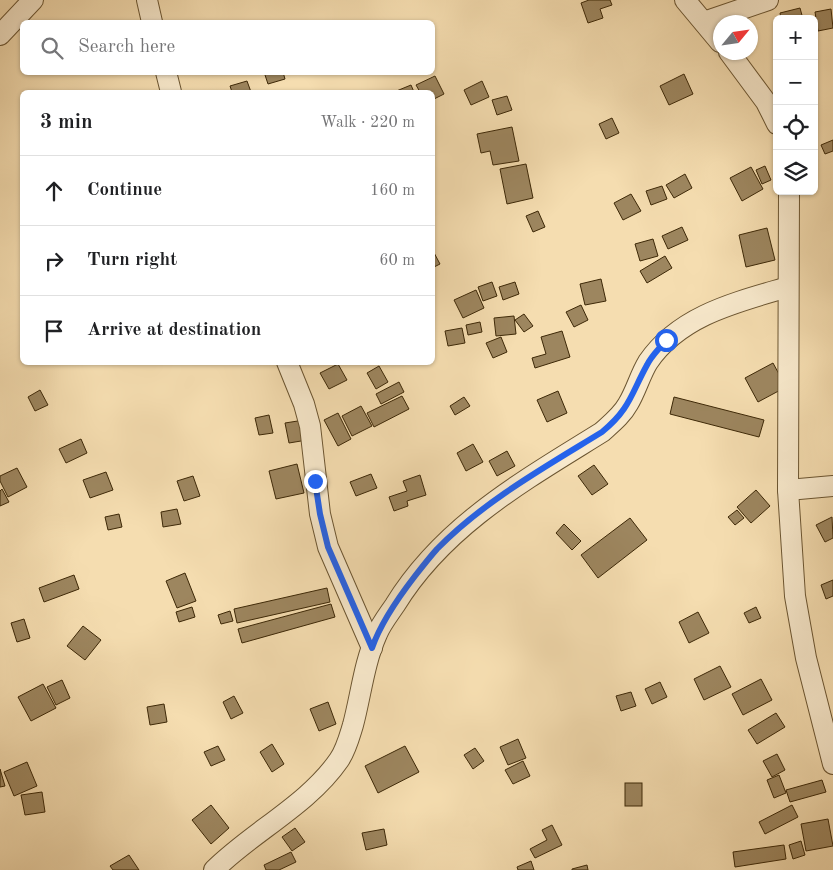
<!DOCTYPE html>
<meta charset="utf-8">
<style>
:root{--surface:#fff;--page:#f6f6f6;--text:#202124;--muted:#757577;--line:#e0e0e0}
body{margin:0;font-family:"Old Standard TT",serif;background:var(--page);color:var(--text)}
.controls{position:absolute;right:15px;top:15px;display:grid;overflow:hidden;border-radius:8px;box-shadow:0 1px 4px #0004}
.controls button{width:45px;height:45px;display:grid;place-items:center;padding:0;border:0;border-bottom:1px solid var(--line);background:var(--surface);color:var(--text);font:25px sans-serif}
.compass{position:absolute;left:713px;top:15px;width:45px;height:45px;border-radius:50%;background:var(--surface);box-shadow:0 1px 4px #0004;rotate:61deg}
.stop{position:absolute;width:15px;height:15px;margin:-11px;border:4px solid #2563eb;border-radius:50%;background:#fff}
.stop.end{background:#2563eb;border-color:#fff;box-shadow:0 1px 5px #0008}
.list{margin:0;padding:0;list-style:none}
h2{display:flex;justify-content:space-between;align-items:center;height:65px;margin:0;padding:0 20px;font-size:21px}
h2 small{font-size:16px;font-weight:400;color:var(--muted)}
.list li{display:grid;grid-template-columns:32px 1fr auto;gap:15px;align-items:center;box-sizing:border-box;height:70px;padding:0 20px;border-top:1px solid var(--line)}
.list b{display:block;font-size:19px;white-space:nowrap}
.list em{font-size:16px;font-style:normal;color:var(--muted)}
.icon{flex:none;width:28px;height:28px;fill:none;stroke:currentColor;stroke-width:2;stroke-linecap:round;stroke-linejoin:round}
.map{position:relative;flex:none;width:833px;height:870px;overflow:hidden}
.search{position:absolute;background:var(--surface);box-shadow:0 1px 4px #0004;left:20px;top:20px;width:415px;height:55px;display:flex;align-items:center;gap:12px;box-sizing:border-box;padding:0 18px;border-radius:8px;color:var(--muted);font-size:19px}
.panel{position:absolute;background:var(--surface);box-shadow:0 1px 4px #0004;left:20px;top:90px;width:415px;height:275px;border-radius:8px}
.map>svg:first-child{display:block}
.building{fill:#9d865f;stroke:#3d2807}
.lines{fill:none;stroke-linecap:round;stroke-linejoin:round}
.minor-casing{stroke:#6b5531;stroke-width:22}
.minor{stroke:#f8e9cc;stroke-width:20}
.route{stroke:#2563eb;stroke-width:6}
</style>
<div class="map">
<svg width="833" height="870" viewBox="0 0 833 870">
<rect width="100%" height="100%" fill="#f5ddb0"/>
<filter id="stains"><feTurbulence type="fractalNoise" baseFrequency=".004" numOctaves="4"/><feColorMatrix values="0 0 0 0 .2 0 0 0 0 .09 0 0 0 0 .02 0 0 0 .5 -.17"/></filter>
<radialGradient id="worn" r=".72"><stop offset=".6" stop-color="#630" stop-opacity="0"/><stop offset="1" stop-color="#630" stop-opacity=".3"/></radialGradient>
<!-- building -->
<g class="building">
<path d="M589 0H610L612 5 600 9 603 18 588 23 581 3Z"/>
<path d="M800 8 803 19H781L780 13Z"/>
<path d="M831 9 833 28 818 31 815 12Z"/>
<path d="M264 72H283L285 79 268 84Z"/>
<path d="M684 74 693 94 669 105 660 86Z"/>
<path d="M435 76 444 94 432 100V92H420L416 85Z"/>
<path d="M247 81 251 92H232L230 86Z"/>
<path d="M482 81 489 97 471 105 464 90Z"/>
<path d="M411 85 414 92H394Z"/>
<path d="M507 96 512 110 497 115 492 100Z"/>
<path d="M612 118 619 133 606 139 599 124Z"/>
<path d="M512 127 519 161 493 165 490 151 481 153 477 134Z"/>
<path d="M833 140V151L825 154 821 145Z"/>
<path d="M526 164 533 198 507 204 500 169Z"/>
<path d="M765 166 771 180 762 184 756 170Z"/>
<path d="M751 167 763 189 742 201 730 178Z"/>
<path d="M685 174 692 188 674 198 666 185Z"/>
<path d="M662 186 667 199 651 205 646 191Z"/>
<path d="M631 194 641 211 623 220 614 203Z"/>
<path d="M538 211 545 227 533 232 526 216Z"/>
<path d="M682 227 688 240 668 249 662 236Z"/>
<path d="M767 228 775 260 746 267 739 235Z"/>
<path d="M653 239 658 256 640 261 635 244Z"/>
<path d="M432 249 440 264 432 268Z"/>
<path d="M665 256 672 268 647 283 640 271Z"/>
<path d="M601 279 606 301 585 305 580 284Z"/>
<path d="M492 282 497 296 483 301 478 287Z"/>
<path d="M515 282 519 294 503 300 499 287Z"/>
<path d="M476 290 484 308 463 318 454 300Z"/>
<path d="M581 305 588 320 574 327 566 312Z"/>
<path d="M524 314 533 326 524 332 515 320Z"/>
<path d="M514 316 516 334 496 336 494 318Z"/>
<path d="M480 322 482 332 468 335 466 325Z"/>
<path d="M462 328 465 343 448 346 445 331Z"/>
<path d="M562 331 570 357 535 368 532 358 546 354 541 337Z"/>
<path d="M501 337 507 352 493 358 486 343Z"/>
<path d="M773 363 786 387 758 402 745 378Z"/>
<path d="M338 364 347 380 329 389 320 373Z"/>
<path d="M379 366 388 382 376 389 367 373Z"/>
<path d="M399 382 404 392 381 404 376 394Z"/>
<path d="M40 390 48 405 35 411 28 397Z"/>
<path d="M558 391 567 413 547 422 537 400Z"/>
<path d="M402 396 409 409 374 427 367 413Z"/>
<path d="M464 397 470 406 455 415 450 406Z"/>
<path d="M674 397 764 420 759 437 670 414Z"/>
<path d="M361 406 372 426 352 436 342 416Z"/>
<path d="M338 413 351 439 338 446 324 420Z"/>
<path d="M269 415 273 433 259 435 255 418Z"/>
<path d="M304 420 307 440 289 443 285 423Z"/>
<path d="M81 439 87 453 66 463 59 449Z"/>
<path d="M473 444 483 462 466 471 457 453Z"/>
<path d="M507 451 515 466 497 476 489 461Z"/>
<path d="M297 464 304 493 276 499 269 471Z"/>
<path d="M594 465 608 484 592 495 578 476Z"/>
<path d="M17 468 27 487 8 497 0 481V476Z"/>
<path d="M106 472 113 490 90 498 83 480Z"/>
<path d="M371 474 377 488 356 496 350 482Z"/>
<path d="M420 475 426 495 407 501 408 506 394 511 389 497 407 491 403 481Z"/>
<path d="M193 476 200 496 184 501 177 481Z"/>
<path d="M2 489 9 502 0 506V491Z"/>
<path d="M756 490 770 506 751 523 737 507Z"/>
<path d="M177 509 181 524 163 527 161 512Z"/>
<path d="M737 510 744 518 735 525 728 517Z"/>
<path d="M119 514 122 527 108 530 105 517Z"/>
<path d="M832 517 833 538 825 542 816 525Z"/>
<path d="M630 518 647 540 598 578 581 555Z"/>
<path d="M564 524 581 541 572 550 556 533Z"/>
<path d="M185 573 196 601 177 608 166 581Z"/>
<path d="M74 575 79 589 44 602 39 588Z"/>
<path d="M833 580V596L826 599 821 585Z"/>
<path d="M327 588 330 602 237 623 234 609Z"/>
<path d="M331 604 335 617 242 643 238 629Z"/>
<path d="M192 607 195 617 179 622 176 612Z"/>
<path d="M756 607 761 618 749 623 744 613Z"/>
<path d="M230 611 233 621 221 624 218 615Z"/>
<path d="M698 612 709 633 689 643 679 622Z"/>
<path d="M24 619 30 638 17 642 11 623Z"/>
<path d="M83 626 101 640 85 660 67 646Z"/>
<path d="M720 666 731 687 704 700 694 679Z"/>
<path d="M761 679 772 700 743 715 732 694Z"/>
<path d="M62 680 70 698 56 705 47 687Z"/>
<path d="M660 682 667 697 652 704 645 689Z"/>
<path d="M43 684 56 708 31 721 18 697Z"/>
<path d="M631 692 636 706 621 711 616 696Z"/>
<path d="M234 696 243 713 231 719 223 702Z"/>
<path d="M328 702 336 724 319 731 310 709Z"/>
<path d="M164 704 167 722 150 725 147 707Z"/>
<path d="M776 713 785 727 757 744 748 730Z"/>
<path d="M518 739 526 758 508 765 500 747Z"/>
<path d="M272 744 284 764 272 772 260 752Z"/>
<path d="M218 746 225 760 211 766 204 752Z"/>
<path d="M405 746 419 772 378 793 365 766Z"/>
<path d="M475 748 484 761 473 769 464 755Z"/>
<path d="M777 754 785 770 772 777 763 761Z"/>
<path d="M523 761 530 776 513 784 505 770Z"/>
<path d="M27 762 37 786 14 796 4 772Z"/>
<path d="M0 769 5 786 0 787Z"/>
<path d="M779 775 786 793 774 798 767 780Z"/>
<path d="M822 780 826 792 790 802 786 790Z"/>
<rect x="625" y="783" width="17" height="23"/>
<path d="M42 792 45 812 25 815 21 795Z"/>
<path d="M211 805 229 828 211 844 192 820Z"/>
<path d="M792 805 798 817 765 834 759 822Z"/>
<path d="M828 819 833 846 806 851 801 824Z"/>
<path d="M552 825 562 845 535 858 530 849 547 840 542 830Z"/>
<path d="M295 828 305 842 292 851 282 837Z"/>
<path d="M384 829 387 845 366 850 362 833Z"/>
<path d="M801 841 805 855 793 859 789 845Z"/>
<path d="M784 845 786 859 735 867 733 852Z"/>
<path d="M291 852 296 862 279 870H266L264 865Z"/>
<path d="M129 855 139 870H113L110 866Z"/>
<path d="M531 861 534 870H518L517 867Z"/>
<path d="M587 865 588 870H572V869Z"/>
</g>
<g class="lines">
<!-- minor casing -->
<g class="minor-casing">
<g id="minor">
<path d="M147 0 152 22"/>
<path d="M685 0 720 42"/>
<path d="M704 22 768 0"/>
<path d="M0 35 33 0"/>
<path d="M729 52 766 102 777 124"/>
<path d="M166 72 171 92"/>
<path d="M789 191 788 490 795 596 806 658 833 764"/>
<path d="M287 362 304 404 310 426 320 514 328 547 372 648"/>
<path d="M788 490 833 486"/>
<path d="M214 870C252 832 308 805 339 760 346 750 349 738 353 725 361 695 364 663 377 634 381 624 389 614 395 605 444 525 525 480 602 432 612 423 622 415 628 404 636 391 640 375 648 362 680 315 737 302 788 287"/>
</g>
</g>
<!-- minor -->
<use href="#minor" class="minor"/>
</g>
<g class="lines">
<!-- route -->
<path class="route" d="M315 481 320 514 328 547 372 648C381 622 398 598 415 576 422 567 429 558 437 549 484 501 545 467 602 432 630 409 631 394 647 365 651 356 660 348 666 340"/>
</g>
<rect width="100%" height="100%" filter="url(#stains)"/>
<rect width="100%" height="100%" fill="url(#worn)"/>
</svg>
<div class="controls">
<button>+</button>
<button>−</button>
<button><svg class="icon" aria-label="locate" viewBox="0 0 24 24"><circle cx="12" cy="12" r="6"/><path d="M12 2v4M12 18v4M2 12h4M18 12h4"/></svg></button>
<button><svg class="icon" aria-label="layers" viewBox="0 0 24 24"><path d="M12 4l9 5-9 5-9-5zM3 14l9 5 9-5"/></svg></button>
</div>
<svg class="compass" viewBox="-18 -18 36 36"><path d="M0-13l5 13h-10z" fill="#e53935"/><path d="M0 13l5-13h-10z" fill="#757577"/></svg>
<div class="stop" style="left:666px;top:340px"></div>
<div class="stop end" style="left:315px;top:481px"></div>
<div class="search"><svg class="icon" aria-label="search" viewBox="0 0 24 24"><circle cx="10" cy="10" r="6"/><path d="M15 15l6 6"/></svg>Search here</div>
<section class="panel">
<h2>3 min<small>Walk · 220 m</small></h2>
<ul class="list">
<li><svg class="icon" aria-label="ahead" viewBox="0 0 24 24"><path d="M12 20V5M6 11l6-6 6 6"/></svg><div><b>Continue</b></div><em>160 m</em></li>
<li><svg class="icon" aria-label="right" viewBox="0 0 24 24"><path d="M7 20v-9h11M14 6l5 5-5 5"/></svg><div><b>Turn right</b></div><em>60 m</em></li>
<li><svg class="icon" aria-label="arrive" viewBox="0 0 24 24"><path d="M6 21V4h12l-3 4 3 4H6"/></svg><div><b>Arrive at destination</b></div></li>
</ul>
</section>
</div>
